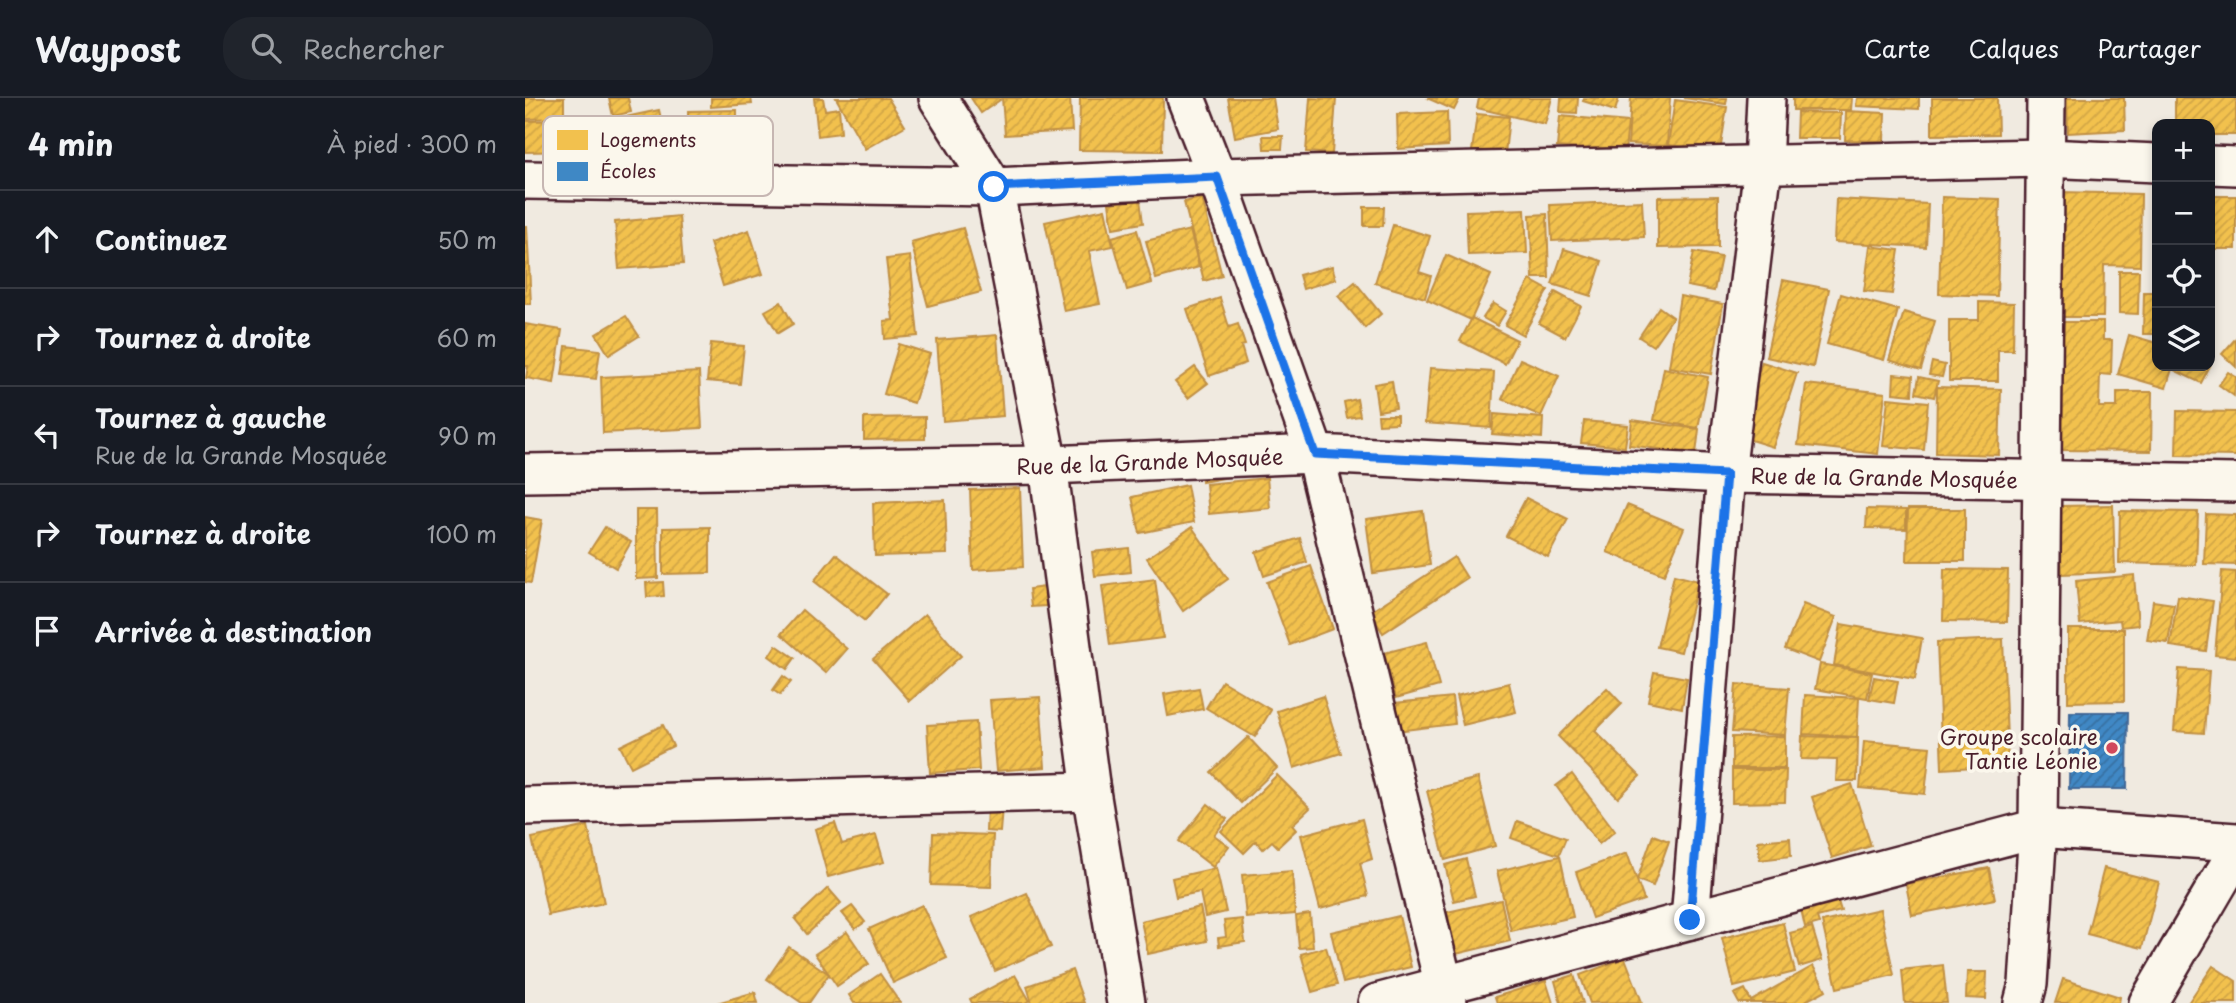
<!DOCTYPE html>
<html lang="fr">
<meta charset="utf-8">
<style>
:root{--surface:#171b24;--page:#20242c;--text:#f1f3f6;--muted:#9ea1a6;--line:#363941}
body{margin:0;font-family:"Playpen Sans",sans-serif;background:var(--page);color:var(--text)}
.controls{position:absolute;right:21px;top:21px;display:grid;overflow:hidden;border-radius:14px;box-shadow:0 4px 10px #0003}
.controls button{width:63px;height:63px;display:grid;place-items:center;padding:0;border:0;border-bottom:2px solid var(--line);background:var(--surface);color:var(--text);font:35px sans-serif}
.stop{position:absolute;width:21px;height:21px;margin:-16px;border:5px solid #1a73e8;border-radius:50%;background:#fff}
.stop.end{background:#1a73e8;border-color:#fff;box-shadow:0 2px 7px #0008}
.list{margin:0;padding:0;list-style:none}
h2{display:flex;justify-content:space-between;align-items:center;height:91px;margin:0;padding:0 28px;font-size:30px}
h2 small{font-size:23px;font-weight:400;color:var(--muted)}
.list li{display:grid;grid-template-columns:46px 1fr auto;gap:21px;align-items:center;box-sizing:border-box;height:98px;padding:0 28px;border-top:2px solid var(--line)}
.list b{display:block;font-size:26px;white-space:nowrap}
.list p{margin:0;font-size:23px;white-space:nowrap;color:var(--muted)}
.list em{font-size:23px;font-style:normal;color:var(--muted)}
.icon{flex:none;width:38px;height:38px;fill:none;stroke:currentColor;stroke-width:2;stroke-linecap:round;stroke-linejoin:round}
.map{position:relative;flex:none;width:1711px;height:905px;overflow:hidden}
header{display:flex;align-items:center;gap:42px;box-sizing:border-box;height:98px;padding:0 35px;background:var(--surface);border-bottom:2px solid var(--line)}
header strong{font-size:33px}
nav{display:flex;gap:38px;margin-inline-start:auto;font-size:24px}
.search{width:490px;height:63px;background:var(--page);display:flex;align-items:center;gap:18px;box-sizing:border-box;padding:0 24px;border-radius:28px;color:var(--muted);font-size:26px}
main{display:flex}
aside{flex:1;background:var(--surface)}
.map>svg:first-child{display:block}
.homes{fill:url(#homes-hatch);stroke:#c09044;stroke-width:2}
.schools{fill:url(#schools-hatch);stroke:#426897;stroke-width:2}
.lines{fill:none;stroke-linecap:round;stroke-linejoin:round}
.minor-casing{stroke:#4a1f2b;stroke-width:42}
.minor{stroke:#fbf7ec;stroke-width:37}
.route{stroke:#1a73e8;stroke-width:9}
.poi-dot{fill:#d1495b;stroke:#fbf7ec;stroke-width:2.5}
.labels{text-anchor:middle;dominant-baseline:central;stroke-width:7;stroke-linejoin:round;paint-order:stroke}
.street-label{font-size:21px;fill:#4a1f2b;stroke:#fbf7ec}
.poi-label{font-size:21px;fill:#4a1f2b;stroke:#fbf7ec;text-anchor:end}
.key{fill:#fbf7ec;stroke:#c6b6b2;stroke-width:2}
.key-label{font-size:19px;fill:#4a1f2b}
</style>
<header>
<strong>Waypost</strong>
<div class="search"><svg class="icon" aria-label="search" viewBox="0 0 24 24"><circle cx="10" cy="10" r="6"/><path d="M15 15l6 6"/></svg>Rechercher</div>
<nav><a>Carte</a><a>Calques</a><a>Partager</a></nav>
</header>
<main>
<aside>
<h2>4 min<small>À pied · 300 m</small></h2>
<ul class="list">
<li><svg class="icon" aria-label="ahead" viewBox="0 0 24 24"><path d="M12 20V5M6 11l6-6 6 6"/></svg><div><b>Continuez</b></div><em>50 m</em></li>
<li><svg class="icon" aria-label="right" viewBox="0 0 24 24"><path d="M7 20v-9h11M14 6l5 5-5 5"/></svg><div><b>Tournez à droite</b></div><em>60 m</em></li>
<li><svg class="icon" aria-label="left" viewBox="0 0 24 24"><path d="M17 20v-9H6M10 6l-5 5 5 5"/></svg><div><b>Tournez à gauche</b><p>Rue de la Grande Mosquée</p></div><em>90 m</em></li>
<li><svg class="icon" aria-label="right" viewBox="0 0 24 24"><path d="M7 20v-9h11M14 6l5 5-5 5"/></svg><div><b>Tournez à droite</b></div><em>100 m</em></li>
<li><svg class="icon" aria-label="arrive" viewBox="0 0 24 24"><path d="M6 21V4h12l-3 4 3 4H6"/></svg><div><b>Arrivée à destination</b></div></li>
</ul>
</aside>
<div class="map">
<svg width="1711" height="905" viewBox="0 0 1711 905">
<defs>
<pattern id="homes-hatch" width="6" height="6" patternUnits="userSpaceOnUse" patternTransform="scale(1.75)"><rect width="6" height="6" fill="#f2c14e"/><path d="M-1 1l2-2M0 6l6-6M5 7l2-2" fill="none" stroke="#d1a544"/></pattern>
<pattern id="schools-hatch" width="6" height="6" patternUnits="userSpaceOnUse" patternTransform="scale(1.75)"><rect width="6" height="6" fill="#3f88c5"/><path d="M-1 1l2-2M0 6l6-6M5 7l2-2" fill="none" stroke="#376fa0"/></pattern>
</defs>
<rect width="100%" height="100%" fill="#f0eae0"/>
<filter id="ink" filterUnits="userSpaceOnUse"><feTurbulence type="fractalNoise" baseFrequency=".0143" numOctaves="2"/><feDisplacementMap in="SourceGraphic" scale="14" xChannelSelector="R" yChannelSelector="G"/><feConvolveMatrix kernelMatrix="1 2 1 2 8 2 1 2 1" color-interpolation-filters="sRGB"/></filter>
<g filter="url(#ink)">
<!-- homes -->
<g class="homes">
<path d="M0 0H39V20L0 21Z"/>
<path d="M84 0H103L106 14 88 18Z"/>
<path d="M186 0H226L227 6 186 9Z"/>
<path d="M289 0H298L300 12 314 10 316 35 293 38Z"/>
<path d="M311 0H363L380 28 340 51Z"/>
<path d="M446 0H474L475 2 456 15Z"/>
<path d="M477 0H545L547 33 480 37Z"/>
<path d="M555 0H638L637 53 554 52Z"/>
<path d="M703 0H748L753 31 710 39Z"/>
<path d="M785 0 811 1 807 56 781 54Z"/>
<path d="M902 0H935L929 12Z"/>
<path d="M954 0H1027L1020 26 952 10Z"/>
<path d="M1036 0H1053L1052 15 1035 14Z"/>
<path d="M1059 0H1094L1090 13 1058 3Z"/>
<path d="M1106 0H1145L1142 48 1103 46Z"/>
<path d="M1159 0H1202L1201 6Z"/>
<path d="M1268 0H1327L1326 12H1268Z"/>
<path d="M1332 0H1394V11L1331 8Z"/>
<path d="M1407 0H1472L1473 36 1407 37Z"/>
<path d="M1542 0H1599L1600 32 1543 35Z"/>
<path d="M1650 0H1711V37H1685V26H1650Z"/>
<path d="M1150 2 1202 9 1195 54 1143 47Z"/>
<path d="M134 12 140 38 96 48 91 21Z"/>
<path d="M212 12V52L163 53V13Z"/>
<path d="M1321 13 1360 15 1359 43 1320 42Z"/>
<path d="M922 14 923 48 873 51 872 16Z"/>
<path d="M1272 14 1316 15 1315 40H1271Z"/>
<path d="M952 16 984 19 980 56 947 53Z"/>
<path d="M1035 18 1103 24 1100 54 1032 49Z"/>
<path d="M50 22 51 53 0 54V23Z"/>
<path d="M738 38H758L757 51H739Z"/>
<path d="M1536 94 1616 96 1615 168 1579 167 1578 219H1534Z"/>
<path d="M1632 95V158H1629L1628 96Z"/>
<path d="M1193 98V149L1133 150V99Z"/>
<rect x="1685" y="98" width="26" height="53"/>
<path d="M1417 99 1475 101 1472 198 1414 196Z"/>
<path d="M677 100 697 178 679 183 659 104Z"/>
<path d="M615 101 618 125 588 130 584 105Z"/>
<path d="M1311 101 1403 106 1401 149 1309 144Z"/>
<path d="M1117 103 1119 139 1027 143 1025 107Z"/>
<path d="M839 109H859L858 128H839Z"/>
<path d="M580 111 588 148 564 153 575 206 539 213 520 124Z"/>
<path d="M1000 111 1002 155 943 157 941 113Z"/>
<path d="M1022 116 1024 180H1008L1005 117Z"/>
<path d="M154 118 158 166 94 171 90 124Z"/>
<path d="M868 127 905 138 894 174 906 178 900 200 850 185Z"/>
<path d="M0 128H2L6 206H0Z"/>
<path d="M438 130 456 194 403 208 386 144Z"/>
<path d="M224 132 238 176 198 188 185 145Z"/>
<path d="M612 132 627 185 602 192 587 139Z"/>
<path d="M665 132 674 169 631 181 621 143Z"/>
<path d="M1345 148 1374 152 1367 196 1339 193Z"/>
<path d="M1039 151 1077 163 1066 198 1027 186Z"/>
<path d="M1169 154 1196 159 1189 193 1162 188Z"/>
<path d="M921 157 966 177 946 222 902 202Z"/>
<path d="M385 158 393 238 360 241 359 223 368 222 361 161Z"/>
<path d="M807 168 811 181 778 191 774 177Z"/>
<path d="M1594 173H1614L1613 216 1594 215Z"/>
<path d="M1005 182 1023 192 998 237 980 227Z"/>
<path d="M1258 182 1304 191 1288 269 1241 259Z"/>
<path d="M830 184 856 216 840 230 813 198Z"/>
<path d="M1030 194 1056 208 1040 239 1014 225Z"/>
<path d="M1619 194H1632V236H1618Z"/>
<path d="M1316 196 1373 212 1359 262 1302 246Z"/>
<path d="M1155 198 1198 206 1186 276 1144 269Z"/>
<path d="M695 200 704 229 713 226 720 247 716 248 721 265 684 278 662 211Z"/>
<path d="M256 204 268 226 253 235 240 213Z"/>
<path d="M1454 204 1489 205 1488 252H1473V283H1424V222H1454Z"/>
<path d="M968 205 981 213 972 228 958 220Z"/>
<path d="M1134 209 1148 219 1128 248 1114 239Z"/>
<path d="M1379 214 1410 223 1396 272 1364 262Z"/>
<path d="M101 218 114 238 84 257 71 236Z"/>
<path d="M947 220 992 242 980 266 935 243Z"/>
<path d="M1535 224H1578V242H1587L1586 277 1575 276 1574 309H1592V294H1627L1626 353 1533 352Z"/>
<path d="M0 226 37 232 29 285 1 280 3 268H0Z"/>
<path d="M472 237 478 318 418 323 412 242Z"/>
<path d="M1604 237 1632 245V268H1648L1641 290 1593 276Z"/>
<path d="M1711 240V269L1697 256Z"/>
<path d="M186 245 219 248 215 286 182 283Z"/>
<path d="M374 246 405 256 389 305 359 296Z"/>
<path d="M41 248 75 252 71 281 37 277Z"/>
<path d="M995 261 1034 278 1016 318 977 301Z"/>
<path d="M1237 264 1272 275 1248 349 1213 338Z"/>
<path d="M1407 264 1420 267 1417 279 1404 277Z"/>
<path d="M1651 268H1685L1676 285 1649 272Z"/>
<path d="M670 269 683 285 663 300 650 284Z"/>
<path d="M905 270 969 274 966 330 900 325Z"/>
<path d="M1139 270 1183 279 1173 330 1129 322Z"/>
<path d="M174 274 177 330 78 335 76 279Z"/>
<path d="M1703 274 1711 279 1709 298 1694 287Z"/>
<path d="M1369 276 1388 278 1387 297 1368 295Z"/>
<path d="M1394 279 1413 283 1409 299 1391 295Z"/>
<path d="M867 283 871 310 853 313 849 286Z"/>
<path d="M1281 286 1360 295 1353 356 1273 347Z"/>
<path d="M1412 289 1476 291 1474 357 1411 355Z"/>
<path d="M1363 300 1403 304 1399 352 1358 348Z"/>
<path d="M832 301 835 318 822 320 819 304Z"/>
<path d="M1652 313 1711 314V358L1651 357Z"/>
<path d="M969 316 1018 320 1017 340 967 336Z"/>
<path d="M853 317H872V325L854 326Z"/>
<path d="M400 319V341L339 342V320Z"/>
<path d="M1107 322 1174 331 1171 356 1104 347Z"/>
<path d="M1059 323 1103 327 1100 349 1056 345Z"/>
<path d="M676 373 720 376 677 384Z"/>
<path d="M742 380 745 410 684 416 681 386Z"/>
<path d="M662 387 669 424 615 435 607 399Z"/>
<path d="M495 390 498 469 448 472 445 392Z"/>
<path d="M1001 400 1043 421 1023 459 981 438Z"/>
<path d="M420 402 422 456 350 458 348 405Z"/>
<path d="M1102 407 1159 430 1139 477 1082 454Z"/>
<path d="M1588 407 1590 474 1537 476 1534 408Z"/>
<path d="M1342 411 1381 412V431L1341 430Z"/>
<path d="M1383 411H1440V463H1382Z"/>
<path d="M111 412H132L133 480 111 481Z"/>
<path d="M898 413 905 467 848 475 841 421Z"/>
<path d="M1595 413 1673 414 1671 467 1594 465Z"/>
<path d="M1681 416 1711 417V467L1679 466Z"/>
<path d="M0 419 17 422 6 485 0 484Z"/>
<path d="M80 429 106 444 91 470 64 454Z"/>
<path d="M185 429V475L138 476V430Z"/>
<path d="M667 429 703 481 658 513 622 460Z"/>
<path d="M775 440 782 464 739 478 731 454Z"/>
<path d="M604 450 606 474 570 478 567 454Z"/>
<path d="M311 456 362 496 340 523 289 483Z"/>
<path d="M929 459 942 480 858 535 845 514Z"/>
<path d="M786 468 808 531 765 547 742 484Z"/>
<path d="M1419 471 1483 472 1482 524 1418 523Z"/>
<path d="M1697 473 1711 474V559L1690 557Z"/>
<path d="M1149 477 1173 483 1156 554 1132 549Z"/>
<path d="M1609 477 1613 527 1596 529 1595 522 1555 526 1551 483Z"/>
<path d="M630 481 638 540 585 547 577 488Z"/>
<path d="M138 484 139 498 122 499 121 485Z"/>
<path d="M520 489 521 508 506 509 504 491Z"/>
<path d="M1653 498 1688 503 1681 553 1645 548Z"/>
<path d="M1628 503 1649 506 1643 545 1622 542Z"/>
<path d="M1278 506 1311 519 1294 564 1260 551Z"/>
<path d="M277 512 322 551 301 575 256 536Z"/>
<path d="M400 516 436 558 385 603 348 561Z"/>
<path d="M1316 526 1397 540 1390 581 1309 567Z"/>
<path d="M1543 531H1599V603L1543 604Z"/>
<path d="M1478 541 1483 667 1417 671 1412 544Z"/>
<path d="M902 544 914 588 871 600 859 555Z"/>
<path d="M251 547 270 560 262 571 244 558Z"/>
<path d="M1295 566 1347 575 1342 600 1290 591Z"/>
<path d="M1654 571 1684 573 1679 635 1649 633Z"/>
<path d="M1129 574 1162 580 1157 610 1123 603Z"/>
<path d="M258 578 266 584 255 597 248 592Z"/>
<path d="M1349 579 1373 583 1369 605 1344 601Z"/>
<path d="M697 583 746 612 730 639 681 610Z"/>
<path d="M984 585 991 614 938 627 931 598Z"/>
<path d="M1211 586 1264 590 1260 637 1207 634Z"/>
<path d="M674 590 678 611 643 618 639 596Z"/>
<path d="M1082 590 1097 606 1070 633 1115 678 1093 700 1033 638Z"/>
<path d="M1280 597 1334 600 1332 639 1278 636Z"/>
<path d="M798 598 816 655 769 670 752 613Z"/>
<path d="M515 599 520 669 471 673 465 602Z"/>
<path d="M927 599 930 626 872 633 870 605Z"/>
<path d="M451 624 454 672 405 675 402 627Z"/>
<path d="M138 627 148 648 106 669 95 648Z"/>
<path d="M1260 638V670H1207V639Z"/>
<path d="M1277 638 1333 640 1332 683H1311L1312 662 1276 661Z"/>
<path d="M723 639 752 670 716 705 686 674Z"/>
<path d="M1339 643 1405 649 1400 696 1335 690Z"/>
<path d="M1207 672H1261L1260 704 1207 705Z"/>
<path d="M1047 676 1090 733 1074 746 1031 688Z"/>
<path d="M752 677 785 710 767 727 771 732 753 749 747 743 738 751 731 743 719 755 696 733Z"/>
<path d="M953 680 970 748 920 762 902 693Z"/>
<path d="M1327 686 1346 748 1307 760 1287 699Z"/>
<path d="M683 706 702 721 689 737 704 748 688 769 654 743Z"/>
<path d="M462 709H477L475 734 461 733Z"/>
<path d="M837 721 847 761 835 765 843 798 795 811 776 737Z"/>
<path d="M992 723 1041 740 1034 757 986 740Z"/>
<path d="M310 725 317 746 351 737 359 764 303 779 290 731Z"/>
<path d="M63 728 79 805 23 817 7 740Z"/>
<path d="M408 735 468 737 466 789 406 787Z"/>
<path d="M1128 737 1144 743 1128 788 1112 782Z"/>
<path d="M1265 740 1266 758 1235 762 1233 743Z"/>
<path d="M1102 755 1119 802 1067 820 1051 774Z"/>
<path d="M1035 758 1048 819 986 833 972 773Z"/>
<path d="M941 761 950 798 929 803 920 767Z"/>
<path d="M691 770 701 814 680 819 675 794 651 799 647 780Z"/>
<path d="M1464 770 1470 801 1387 817 1381 786Z"/>
<path d="M1579 770 1634 784 1617 850 1562 836Z"/>
<path d="M767 773 770 816 721 820 717 777Z"/>
<path d="M303 790 316 805 282 836 270 821Z"/>
<path d="M502 795 526 849 470 873 446 819Z"/>
<path d="M1311 797 1316 813 1292 819 1294 825 1280 829 1275 807Z"/>
<path d="M976 802 985 843 931 856 922 814Z"/>
<path d="M397 807 422 860 368 885 344 831Z"/>
<path d="M327 808 340 824 330 831 317 815Z"/>
<path d="M675 809 682 843 623 856 616 823Z"/>
<path d="M1355 811 1369 877 1312 890 1297 824Z"/>
<path d="M785 816 788 849 774 850 771 818Z"/>
<path d="M874 818 886 869 818 885 806 834Z"/>
<path d="M717 821 720 844 694 848 693 840 701 839 699 823Z"/>
<path d="M1258 825 1270 874 1209 889 1197 840Z"/>
<path d="M1287 829 1297 862 1274 869 1265 835Z"/>
<path d="M322 834 344 866 312 888 290 856Z"/>
<path d="M264 849 304 876 284 905H277L242 881Z"/>
<path d="M801 849 812 887 787 894 776 856Z"/>
<path d="M1100 860 1117 904 1065 905 1055 877Z"/>
<path d="M1418 867 1422 905H1380L1377 872Z"/>
<path d="M1288 868 1301 892 1277 905H1214L1209 896 1220 891 1226 903Z"/>
<path d="M1688 868 1711 883V905H1663Z"/>
<path d="M547 872 559 905H507L502 888Z"/>
<path d="M1442 874H1462L1461 901 1441 900Z"/>
<path d="M355 876 375 905H329L324 897Z"/>
<path d="M490 877 505 903 501 905H447L445 901Z"/>
<path d="M1049 877 1058 905H1036L1030 883Z"/>
<path d="M1538 881 1595 899 1594 905H1530Z"/>
<path d="M1021 883 1028 905H972L970 899Z"/>
<path d="M230 894 233 905H192Z"/>
</g>
<!-- schools -->
<path class="schools" d="M1545 614H1603L1602 691H1544Z"/>
<g class="lines">
<!-- minor casing -->
<g class="minor-casing">
<g id="minor">
<path d="M413 0 469 89 523 367 566 693 601 905"/>
<path d="M661 0 692 79 790 356 923 905"/>
<path d="M1685 67 1711 68"/>
<path d="M0 82 469 89 692 79 1520 60 1632 65"/>
<path id="s1" d="M0 375 523 367 790 356 1201 376 1711 385"/>
<path d="M0 708 566 693"/>
<path d="M1165 822 1201 376 1238 67 1241 0"/>
<path d="M852 905 1513 730 1711 744"/>
<path d="M1498 905 1503 886 1513 730 1521 0"/>
<path d="M1623 905 1711 755"/>
</g>
</g>
<!-- minor -->
<use href="#minor" class="minor"/>
</g>
</g>
<g class="lines" filter="url(#ink)">
<!-- route -->
<path class="route" d="M469 89 692 79 790 356 1201 376 1165 822"/>
</g>
<!-- markers -->
<circle class="poi-dot" cx="1587" cy="650" r="7"/>
<g class="labels">
<!-- street labels -->
<g class="street-label">
<text stroke="none"><textPath href="#s1" startOffset="625">Rue de la Grande Mosquée</textPath></text>
<text stroke="none"><textPath href="#s1" startOffset="1360">Rue de la Grande Mosquée</textPath></text>
</g>
<!-- poi labels -->
<g class="poi-label">
<text x="1573" y="638">Groupe scolaire<tspan x="1573" dy="24">Tantie Léonie</tspan></text>
</g>
</g>
<!-- legend -->
<rect x="18" y="18" width="230" height="80" rx="10" class="key"/>
<rect x="32" y="32" width="31" height="20" fill="#f2c14e"/>
<rect x="32" y="64" width="31" height="19" fill="#3f88c5"/>
<g class="key-label">
<text x="75" y="49">Logements</text>
<text x="75" y="80">Écoles</text>
</g>
</svg>
<div class="controls">
<button>+</button>
<button>−</button>
<button><svg class="icon" aria-label="locate" viewBox="0 0 24 24"><circle cx="12" cy="12" r="6"/><path d="M12 2v4M12 18v4M2 12h4M18 12h4"/></svg></button>
<button><svg class="icon" aria-label="layers" viewBox="0 0 24 24"><path d="M12 4l9 5-9 5-9-5zM3 14l9 5 9-5"/></svg></button>
</div>
<div class="stop" style="left:469px;top:89px"></div>
<div class="stop end" style="left:1165px;top:822px"></div>
</div>
</main>
